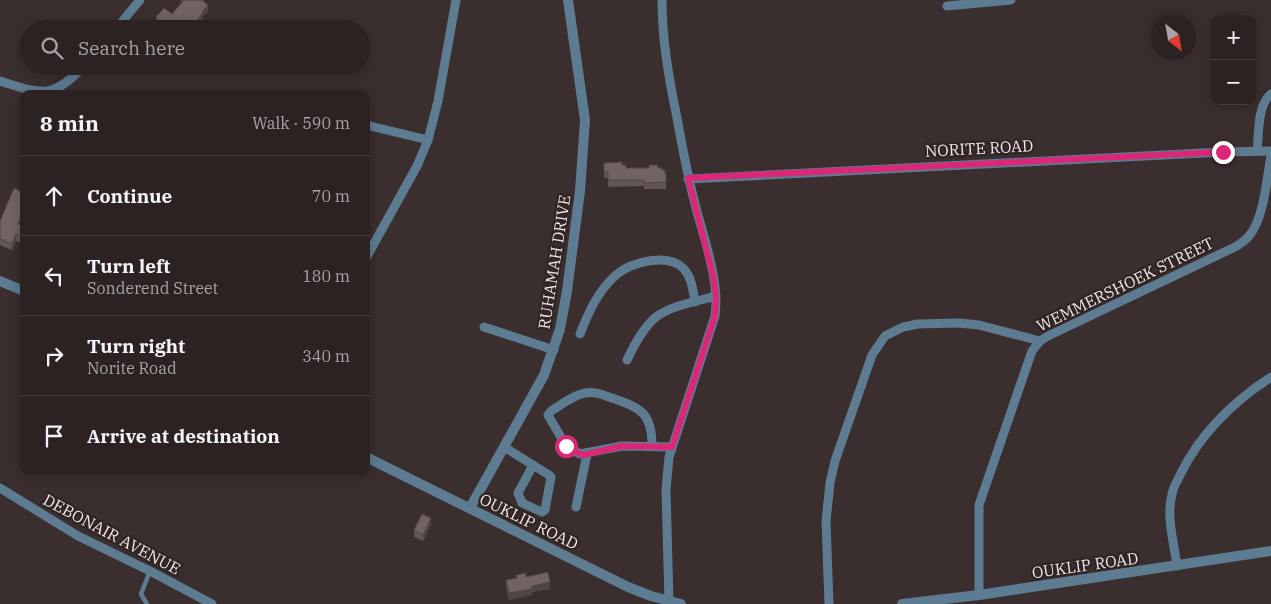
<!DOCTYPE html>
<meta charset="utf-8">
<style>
:root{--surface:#2c2222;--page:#382f2f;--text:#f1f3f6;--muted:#a6a4a5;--line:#483f40}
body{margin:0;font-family:"IBM Plex Serif",serif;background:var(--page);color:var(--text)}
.controls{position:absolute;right:15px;top:15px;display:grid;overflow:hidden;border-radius:10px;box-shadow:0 2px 12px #0003}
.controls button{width:45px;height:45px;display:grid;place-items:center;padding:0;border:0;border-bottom:1px solid var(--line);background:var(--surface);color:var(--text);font:25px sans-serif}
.compass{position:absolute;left:1151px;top:15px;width:45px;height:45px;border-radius:50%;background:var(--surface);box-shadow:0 2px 12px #0003;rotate:149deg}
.stop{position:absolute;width:15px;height:15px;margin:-11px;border:4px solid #db2777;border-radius:50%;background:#fff}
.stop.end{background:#db2777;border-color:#fff;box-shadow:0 1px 5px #0008}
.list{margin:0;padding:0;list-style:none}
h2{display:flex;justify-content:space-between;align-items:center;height:65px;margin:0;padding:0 20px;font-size:21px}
h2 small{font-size:16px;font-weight:400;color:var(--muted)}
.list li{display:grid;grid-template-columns:32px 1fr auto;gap:15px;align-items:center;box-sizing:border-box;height:80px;padding:0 20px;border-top:1px solid var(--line)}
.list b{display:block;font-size:19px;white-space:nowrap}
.list p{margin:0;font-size:16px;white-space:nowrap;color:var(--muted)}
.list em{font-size:16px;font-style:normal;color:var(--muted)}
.icon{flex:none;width:28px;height:28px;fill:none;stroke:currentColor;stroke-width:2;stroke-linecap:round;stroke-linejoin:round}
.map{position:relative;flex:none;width:1271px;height:604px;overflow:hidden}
.search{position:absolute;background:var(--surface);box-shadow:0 2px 12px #0003;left:20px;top:20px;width:350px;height:55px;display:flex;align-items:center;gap:12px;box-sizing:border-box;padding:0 18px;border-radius:28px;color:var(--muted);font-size:19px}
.panel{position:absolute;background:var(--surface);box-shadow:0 2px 12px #0003;left:20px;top:90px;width:350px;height:385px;border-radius:10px}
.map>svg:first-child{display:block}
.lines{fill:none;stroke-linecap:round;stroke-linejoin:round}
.service{stroke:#5d7b91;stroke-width:4.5}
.minor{stroke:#5d7b91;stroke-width:9}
.tertiary{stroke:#5d7b91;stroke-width:10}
.wall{fill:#615555}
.shaded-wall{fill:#4f4545}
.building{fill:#716363;stroke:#4f4545}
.route{stroke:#db2777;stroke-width:6}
.labels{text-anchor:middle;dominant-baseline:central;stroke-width:4.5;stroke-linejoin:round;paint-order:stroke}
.street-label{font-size:16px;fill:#efe7e7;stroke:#302424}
</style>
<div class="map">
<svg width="1271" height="604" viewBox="0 0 1271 604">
<rect width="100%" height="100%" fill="#3a2e2e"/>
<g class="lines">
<!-- service -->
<path class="service" d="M147 604 141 594 150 571"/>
<!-- minor -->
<g class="minor">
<path d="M662 0C662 40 669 79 677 118 682 145 687 173 694 200 703 237 720 279 715 316L669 457 666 490 669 602"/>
<path d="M947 6 1011 0"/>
<path d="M116 29 140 0"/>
<path d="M0 81C41 94 52 100 84 66"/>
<path d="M366 125 428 140"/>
<path d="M1257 151C1259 134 1257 105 1271 94"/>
<path d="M688 179 1223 152 1271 151"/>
<path d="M366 258 417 166 428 140 438 101 456 0"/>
<path d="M484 327 554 350"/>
<path d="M580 334C589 311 598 291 616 275 631 262 669 252 684 269 692 278 693 291 695 302"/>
<path d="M627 360C652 307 664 310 716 296"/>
<path d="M652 446C652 413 641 408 612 398 603 395 595 391 585 393 573 395 561 405 551 411L548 415 566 446 580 454 622 446 672 447"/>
<path d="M504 447 549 475 551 477 545 510 542 512 522 503 518 493 533 465"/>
<path d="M0 488 78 536 150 571 212 604"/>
<path d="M576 507 587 454"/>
<path d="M1177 566C1174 543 1166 517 1172 494 1173 487 1178 480 1181 473 1201 433 1234 401 1271 377"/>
<path d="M979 595V505L1032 351 1040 341 1048 336 1237 246C1241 243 1246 240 1249 236 1264 219 1267 177 1271 155"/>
<path d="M829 604 826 521 830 483 835 461 872 355 885 336 903 327 918 324 959 323 979 325 1040 341"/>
</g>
<!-- tertiary -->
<g class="tertiary">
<path d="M0 281 24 291"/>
<path d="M366 457 628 587 651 596 681 604"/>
<path d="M470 508 544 375 560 329 567 291 580 191 585 120 568 0"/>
<path d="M902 604 979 595 1271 551"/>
</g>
</g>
<!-- wall -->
<g class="wall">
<path d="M181 0H202L208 11 203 16V19L195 29H194L191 26 189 29H162L156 24V17L172 14 182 2Z"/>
<path d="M604 163 622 165 626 168H658L662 170 665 174H666V189H644V186L608 187V178H604Z"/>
<path d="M0 221 20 225 24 226V244L16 241 12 250 0 245Z"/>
<path d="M431 524 423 541 414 537V530Z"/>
<path d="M516 575 526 577 550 589 532 592V595L509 600 506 586V580L516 578Z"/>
</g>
<!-- shaded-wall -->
<g class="shaded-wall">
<path d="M208 5V11L203 16V19L195 29V23L202 12Z"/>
<path d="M191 20V26L189 29H184Z"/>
<path d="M24 211V217L18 230V224Z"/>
<path d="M16 234V241L12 250V244Z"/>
<path d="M431 518V524L423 541V535Z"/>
<path d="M550 582V589L532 592V595L509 600V593L532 586Z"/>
</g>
<!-- building -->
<g class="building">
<path d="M184 0H202L208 5 202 12 203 13 195 23 191 20 184 29H169L156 17 164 8 172 14Z"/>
<path d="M622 162V165H626V168H649V165H658V168H662V170H665V174H666V182L644 183V180H608V172H604V163Z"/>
<path d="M14 188 24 193V211L18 224 24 226V238L16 234 12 244 0 239V221Z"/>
<path d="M422 514 431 518 423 535 414 530Z"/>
<path d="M548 572 550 582 532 586V589L509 593 506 580 517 578 516 575 526 573V577Z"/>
</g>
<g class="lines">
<!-- route -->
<path class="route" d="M566 446 580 454 584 455 622 446 672 447 715 316 716 296 713 275 688 178 1223 152"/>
</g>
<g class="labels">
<!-- street labels -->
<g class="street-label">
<text transform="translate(979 148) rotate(-3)">NORITE ROAD</text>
<text transform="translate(554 262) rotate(-81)">RUHAMAH DRIVE</text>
<text transform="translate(1125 284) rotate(-26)">WEMMERSHOEK STREET</text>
<text transform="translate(529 521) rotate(26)">OUKLIP ROAD</text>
<text transform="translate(112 534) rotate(28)">DEBONAIR AVENUE</text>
<text transform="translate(1085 565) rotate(-8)">OUKLIP ROAD</text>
</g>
</g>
</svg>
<div class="controls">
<button>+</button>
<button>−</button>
</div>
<svg class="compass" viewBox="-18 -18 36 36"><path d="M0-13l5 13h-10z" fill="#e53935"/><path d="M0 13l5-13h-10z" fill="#a6a4a5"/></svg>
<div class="stop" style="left:566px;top:446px"></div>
<div class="stop end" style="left:1223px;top:152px"></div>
<div class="search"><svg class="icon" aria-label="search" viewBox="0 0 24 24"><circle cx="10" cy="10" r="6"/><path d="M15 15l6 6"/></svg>Search here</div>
<section class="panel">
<h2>8 min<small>Walk · 590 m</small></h2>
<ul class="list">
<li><svg class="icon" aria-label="ahead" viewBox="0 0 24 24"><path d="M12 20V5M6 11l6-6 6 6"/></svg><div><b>Continue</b></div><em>70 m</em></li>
<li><svg class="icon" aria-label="left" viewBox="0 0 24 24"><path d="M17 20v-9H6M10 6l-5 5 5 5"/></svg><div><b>Turn left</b><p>Sonderend Street</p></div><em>180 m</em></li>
<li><svg class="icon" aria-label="right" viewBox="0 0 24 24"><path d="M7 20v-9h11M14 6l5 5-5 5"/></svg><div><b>Turn right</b><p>Norite Road</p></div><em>340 m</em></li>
<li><svg class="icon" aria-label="arrive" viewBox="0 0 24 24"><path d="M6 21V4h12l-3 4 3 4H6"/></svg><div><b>Arrive at destination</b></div></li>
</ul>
</section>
</div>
